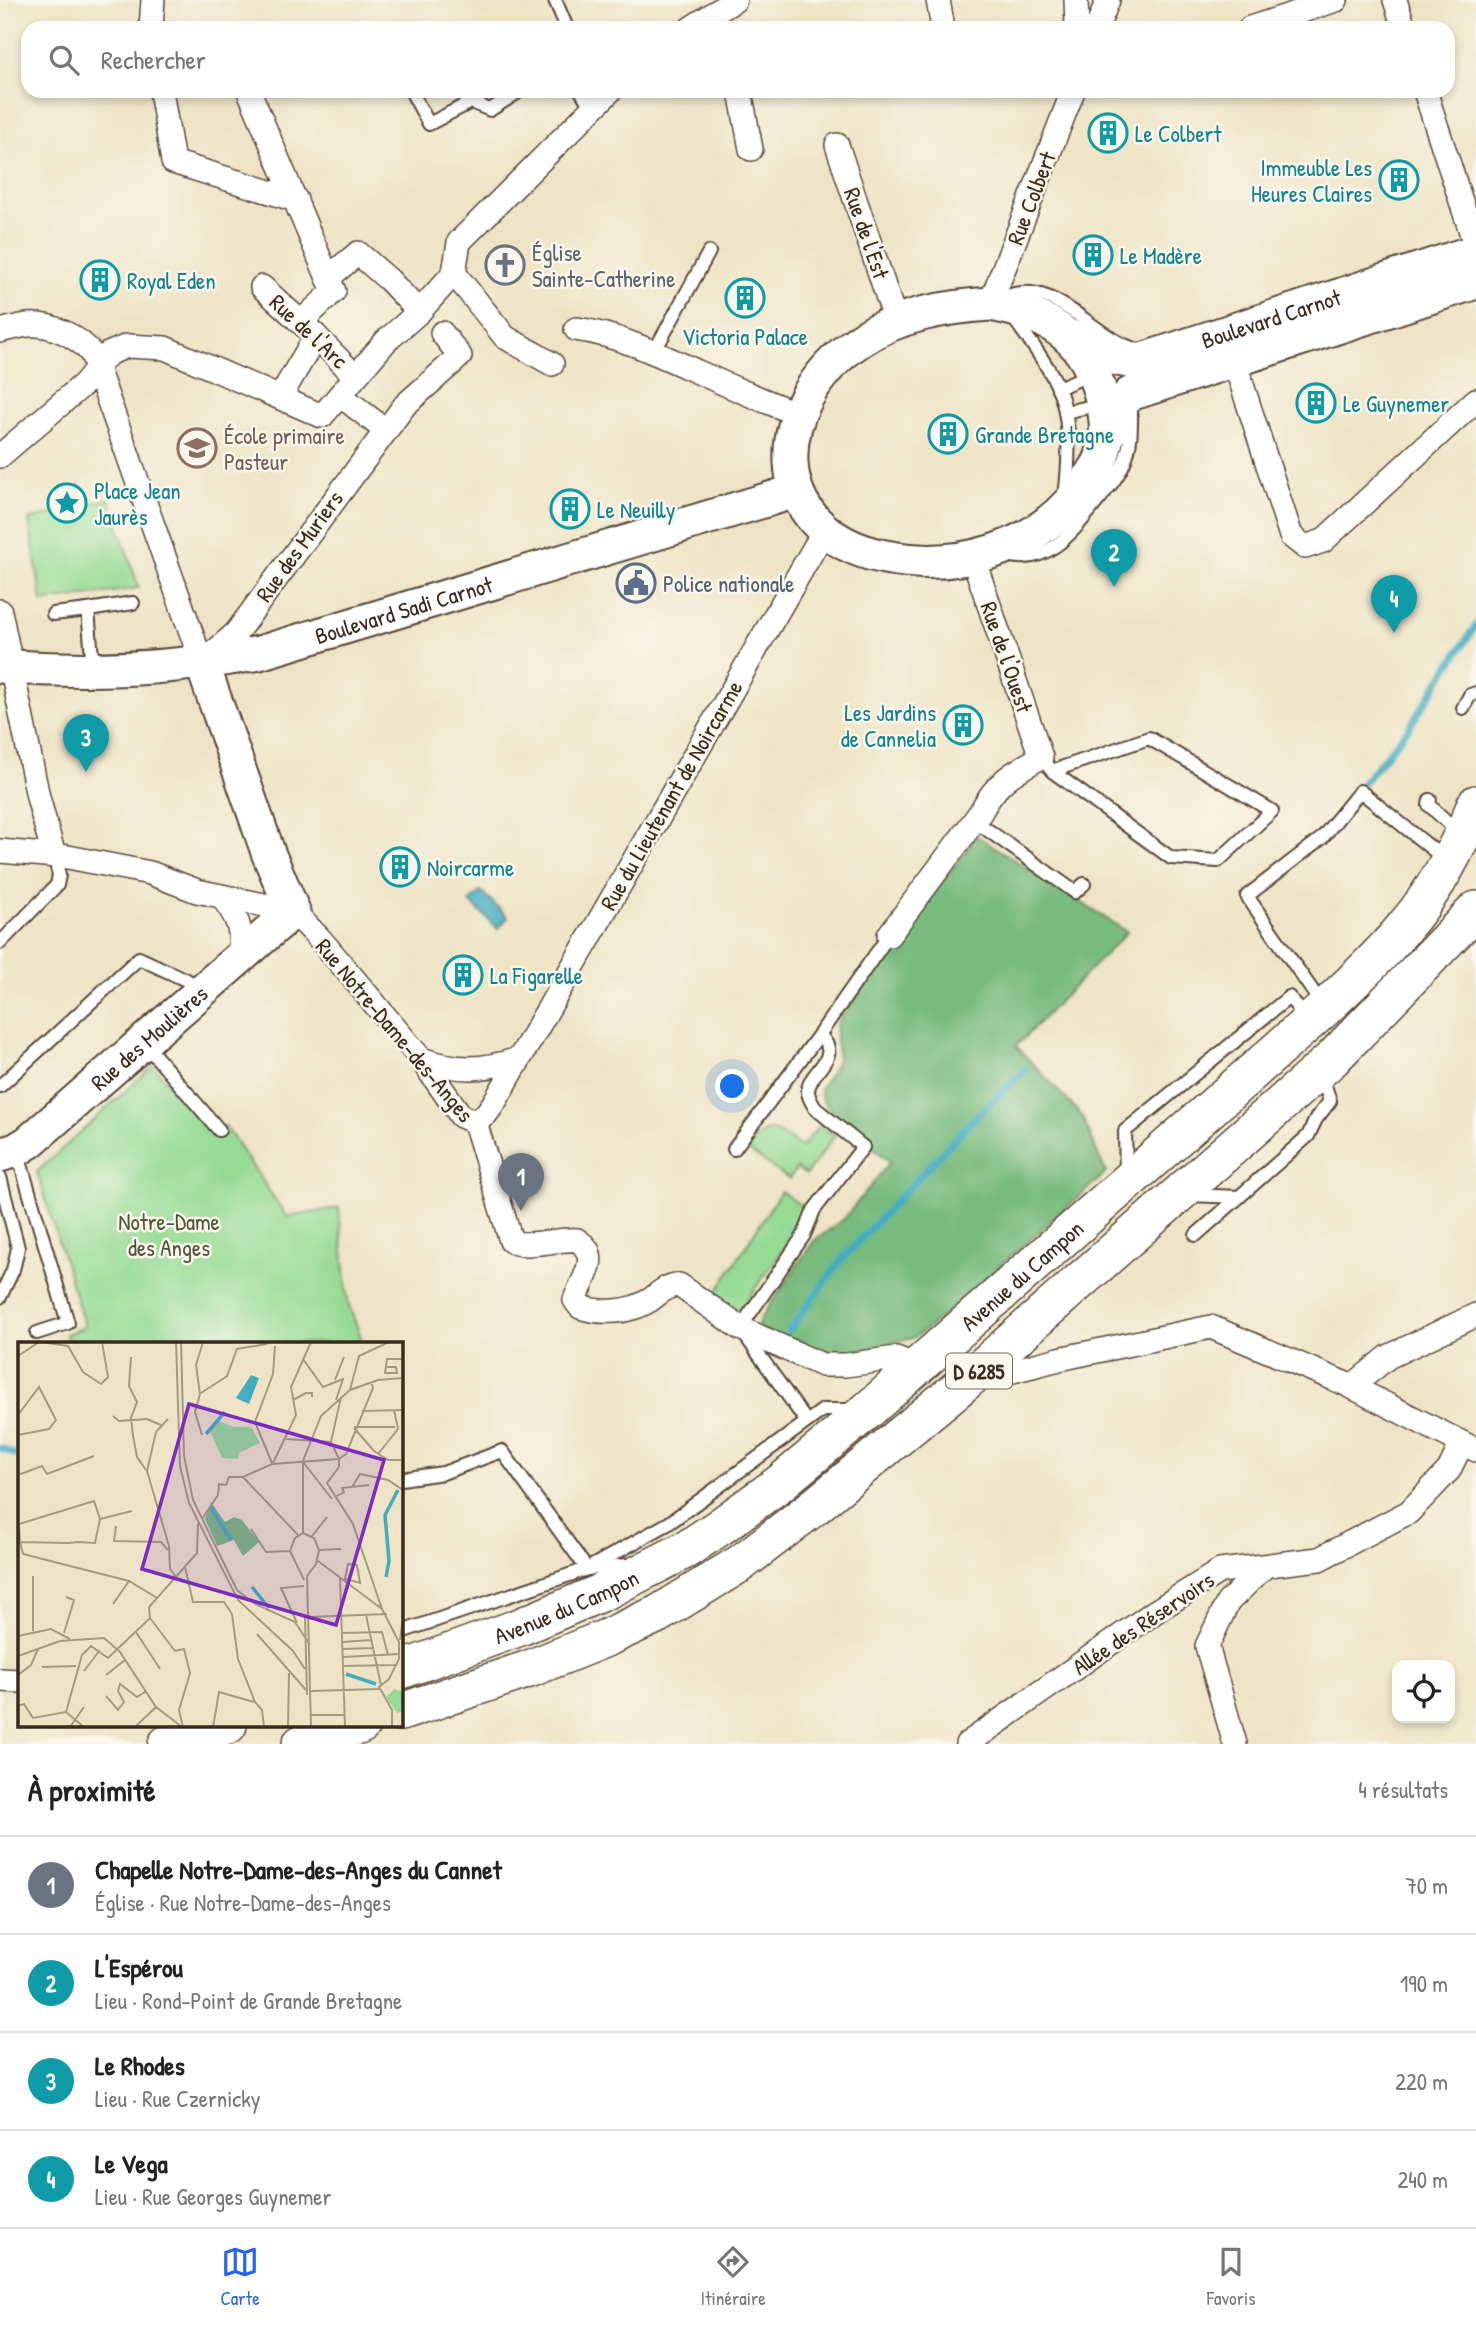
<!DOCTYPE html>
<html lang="fr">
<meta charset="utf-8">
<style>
:root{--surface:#fff;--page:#f6f6f6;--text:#222;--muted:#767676;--line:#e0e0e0;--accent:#2563eb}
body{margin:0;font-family:"Patrick Hand",sans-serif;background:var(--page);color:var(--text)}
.controls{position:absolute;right:21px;bottom:21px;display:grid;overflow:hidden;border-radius:14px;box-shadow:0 4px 10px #0003}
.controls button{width:63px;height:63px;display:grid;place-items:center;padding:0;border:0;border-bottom:2px solid var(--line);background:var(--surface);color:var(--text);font:35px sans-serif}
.you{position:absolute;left:733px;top:1087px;width:24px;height:24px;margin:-18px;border:5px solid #fff;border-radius:50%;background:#1a73e8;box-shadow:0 0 0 10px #1a73e833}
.badge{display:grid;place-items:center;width:46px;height:46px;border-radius:50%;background:var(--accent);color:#fff;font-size:23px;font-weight:700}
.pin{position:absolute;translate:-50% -58px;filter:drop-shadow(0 2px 4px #0008)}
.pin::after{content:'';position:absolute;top:37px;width:24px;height:21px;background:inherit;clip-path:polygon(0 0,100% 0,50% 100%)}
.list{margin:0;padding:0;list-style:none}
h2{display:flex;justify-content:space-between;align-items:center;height:91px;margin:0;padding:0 28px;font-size:30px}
h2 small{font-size:23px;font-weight:400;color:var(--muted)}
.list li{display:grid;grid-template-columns:46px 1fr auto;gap:21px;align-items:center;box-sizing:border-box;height:98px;padding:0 28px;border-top:2px solid var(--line)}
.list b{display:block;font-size:26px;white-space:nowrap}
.list p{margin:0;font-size:23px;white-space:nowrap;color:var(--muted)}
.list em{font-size:23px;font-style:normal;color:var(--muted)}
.icon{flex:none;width:38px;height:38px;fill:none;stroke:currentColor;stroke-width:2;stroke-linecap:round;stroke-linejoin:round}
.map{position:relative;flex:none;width:1476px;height:1744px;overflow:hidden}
.search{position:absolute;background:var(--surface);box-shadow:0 4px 10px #0003;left:21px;right:21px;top:21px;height:77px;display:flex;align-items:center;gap:18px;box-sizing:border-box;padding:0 24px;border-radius:21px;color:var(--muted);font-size:26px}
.sheet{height:483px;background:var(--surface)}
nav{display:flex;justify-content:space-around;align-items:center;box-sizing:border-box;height:98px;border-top:2px solid var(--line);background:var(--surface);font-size:19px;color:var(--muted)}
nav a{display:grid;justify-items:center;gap:4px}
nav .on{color:var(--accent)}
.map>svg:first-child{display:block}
.green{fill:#95db94;stroke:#688259;stroke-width:2}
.forest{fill:#78bb7e;stroke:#5a724e;stroke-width:2}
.water{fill:#42adc1;stroke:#3e6c70;stroke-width:2}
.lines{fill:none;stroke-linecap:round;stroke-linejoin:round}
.stream{stroke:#42adc1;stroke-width:7}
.lane-casing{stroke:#564637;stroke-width:16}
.street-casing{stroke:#564637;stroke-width:26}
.secondary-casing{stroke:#564637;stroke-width:37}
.primary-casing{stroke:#564637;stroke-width:40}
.lane{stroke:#fff;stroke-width:12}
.street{stroke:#fff;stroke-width:23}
.secondary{stroke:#fff;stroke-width:33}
.primary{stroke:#fff;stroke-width:37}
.labels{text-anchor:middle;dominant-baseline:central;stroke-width:5;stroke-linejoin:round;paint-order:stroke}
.shield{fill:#fbf7ec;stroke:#75685c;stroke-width:2}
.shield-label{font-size:21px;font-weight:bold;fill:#3b2a1e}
.culture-label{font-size:23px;fill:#0d838f;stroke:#fbf7ec;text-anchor:start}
.street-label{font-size:23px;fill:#3b2a1e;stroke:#fbf7ec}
.worship-label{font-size:23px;fill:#5b616d;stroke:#fbf7ec;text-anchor:start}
.education-label{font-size:23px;fill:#785e54;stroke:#fbf7ec;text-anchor:start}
.service-label{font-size:23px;fill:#4e5e75;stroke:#fbf7ec;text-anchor:start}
.park-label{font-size:23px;fill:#52563c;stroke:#fbf7ec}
.inset-river{fill:none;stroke:#42adc1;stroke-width:3.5}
.inset-road{fill:none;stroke:#a69a82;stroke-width:2}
.view{fill:#7b2cbf;fill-opacity:0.15;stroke:#7b2cbf;stroke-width:3.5}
.inset-edge{fill:none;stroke:#3b2a1e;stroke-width:3.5}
</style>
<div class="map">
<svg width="1476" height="1744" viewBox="0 0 1476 1744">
<rect width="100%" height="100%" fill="#fbf7ec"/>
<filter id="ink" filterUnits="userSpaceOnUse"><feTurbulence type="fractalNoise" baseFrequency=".0143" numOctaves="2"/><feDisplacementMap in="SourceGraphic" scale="14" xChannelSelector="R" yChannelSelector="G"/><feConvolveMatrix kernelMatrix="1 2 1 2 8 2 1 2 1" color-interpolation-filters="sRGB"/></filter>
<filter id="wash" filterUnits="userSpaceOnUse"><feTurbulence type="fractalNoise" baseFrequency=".00686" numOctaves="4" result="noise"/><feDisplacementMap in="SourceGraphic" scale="28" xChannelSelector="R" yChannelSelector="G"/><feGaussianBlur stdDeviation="1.57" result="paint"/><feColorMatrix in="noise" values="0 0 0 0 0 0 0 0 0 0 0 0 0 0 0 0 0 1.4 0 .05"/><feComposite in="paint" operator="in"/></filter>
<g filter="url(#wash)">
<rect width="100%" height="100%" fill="#eee4c5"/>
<!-- green -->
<g class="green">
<path d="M109 499 139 588 42 602 29 520Z"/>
<path d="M153 1066 214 1134 225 1126 287 1217 339 1208 348 1303 363 1343H68L66 1334 85 1327 37 1172Z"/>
<path d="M819 1126 835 1135 806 1175 797 1168 789 1179 747 1150C770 1118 775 1132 802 1147Z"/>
<path d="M781 1191 801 1206 802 1220 799 1228 741 1308 733 1310 713 1298Z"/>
</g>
<!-- forest -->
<path class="forest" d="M977 836 1127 932 1016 1046 1082 1116 1106 1173 930 1327 913 1338 854 1353 827 1357 757 1327 761 1318 814 1241 844 1219 890 1162 844 1123 846 1121C833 1112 821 1106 820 1089 824 1079 836 1070 837 1058 839 1046 833 1036 837 1023Z"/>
<!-- water -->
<path class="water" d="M481 891 508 917 498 929 470 902Z"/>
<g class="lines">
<!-- stream -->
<g class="stream">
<path d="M1362 784 1408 729 1476 625"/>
<path d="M789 1331 842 1259 963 1130 1026 1069"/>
<path d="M0 1448 19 1456"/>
</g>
</g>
</g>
<g filter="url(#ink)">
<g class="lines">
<!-- lane casing -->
<g class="lane-casing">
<g id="lane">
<path d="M555 0 567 28"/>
<path d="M411 91 429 124 471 102 490 110 520 91"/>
<path d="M581 91 592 108"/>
<path d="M1003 298C1053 274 1093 339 1136 349"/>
<path d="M1012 316C1026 336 1042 356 1054 379 1072 413 1070 458 1065 496"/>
<path d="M654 352 709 252"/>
<path d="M1058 388 1093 373"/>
<path d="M1065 412 1103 404"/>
<path d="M1008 555C1045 566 1071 534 1092 508 1104 493 1118 478 1125 460 1132 442 1131 425 1131 406"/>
<path d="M88 610 133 603"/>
<path d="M53 614 88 610 93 669"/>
<path d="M1463 708 1470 695 1476 693"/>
<path d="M1041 757 1052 771 1171 858 1218 861 1272 811 1149 738 1052 771"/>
<path d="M1430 800 1429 805 1458 832"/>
<path d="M975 821 1075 892 1084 884"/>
<path d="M0 943 57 885 59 875 54 856"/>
<path d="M1323 1006 1247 896 1322 838 1360 791 1446 860"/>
<path d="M819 1035 889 935"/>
<path d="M145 1044 219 1130"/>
<path d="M0 1086 139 958 201 987"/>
<path d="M734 1149 819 1035C845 1058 809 1069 808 1091 808 1097 812 1103 815 1108L863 1147 814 1210 804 1235 740 1328 806 1421"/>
<path d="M17 1151 68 1323 37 1333"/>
<path d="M1126 1176 1125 1131 1289 997 1308 1020"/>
<path d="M0 1177 18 1248 13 1270 0 1297"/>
<path d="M1189 1195 1239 1197 1308 1136 1316 1119 1330 1101 1321 1074"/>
<path d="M1196 1235 1239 1197"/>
<path d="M401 1479 443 1473 502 1451 587 1569 669 1523 823 1410H853"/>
<path d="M401 1632 587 1569 627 1565"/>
</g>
</g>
<!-- street casing -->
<g class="street-casing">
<g id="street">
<path d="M938 0 943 28"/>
<path d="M1076 0 1077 28"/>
<path d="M1395 0 1404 28"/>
<path d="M151 28 153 0"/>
<path d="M691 28 735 0"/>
<path d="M1097 28 1108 0"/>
<path d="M1250 28 1336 0"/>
<path d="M161 91 173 162 296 200"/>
<path d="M249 91 328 278 358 253 389 280 419 312"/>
<path d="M740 91 751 149"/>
<path d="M1425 91 1476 247"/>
<path d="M837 145 896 322"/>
<path d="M454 273 505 337 552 364"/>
<path d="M262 287 316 336 355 376"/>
<path d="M990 304 1073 91"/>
<path d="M301 322 334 291 328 278"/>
<path d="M576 329C619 335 658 354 698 372 731 387 764 401 798 414"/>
<path d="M0 331C9 329 18 326 28 325 51 323 78 336 92 354L202 663 236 633 405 405 460 356 442 333"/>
<path d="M1234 360 1291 536 1305 547 1323 541 1476 400"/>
<path d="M340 395 385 430"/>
<path d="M280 397 316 336"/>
<path d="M0 456 85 383 108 354 127 346 165 348 322 416 386 341 419 312 454 273 459 242 610 91"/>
<path d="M0 611 38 797 54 856"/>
<path d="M0 851 68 857 150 873 197 891 293 911 321 940 421 1059 461 1116 475 1122"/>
<path d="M221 896C237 915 245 933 238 958"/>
<path d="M889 935 980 813C997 781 1011 774 1041 757L973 558"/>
<path d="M421 1059C458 1071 481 1071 518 1059"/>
<path d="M475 1122 486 1114 494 1103 824 531"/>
<path d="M475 1122 511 1241C524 1249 559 1238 577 1240 603 1256 582 1279 575 1300L580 1307C602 1314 630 1313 650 1300 660 1293 666 1285 679 1285L740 1328 822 1365H846L896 1358 917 1366"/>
<path d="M974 1381 1059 1359 1211 1327 1346 1384 1476 1450"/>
<path d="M1351 1387 1388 1357 1476 1315"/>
<path d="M0 1680 19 1681"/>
<path d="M967 1744 1156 1611 1220 1571 1319 1559 1409 1512 1449 1470 1462 1443"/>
<path d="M1235 1744 1207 1646 1228 1602 1264 1567"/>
</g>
</g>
<!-- secondary casing -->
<g class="secondary-casing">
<g id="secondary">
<path d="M990 304C1049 314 1087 338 1102 399 1107 419 1109 437 1102 456 1098 469 1087 481 1079 491 1034 551 956 571 885 557 761 532 767 403 859 341 897 315 945 307 990 304Z"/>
<path id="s1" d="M1071 337C1090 347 1117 364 1139 361L1476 251"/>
<path d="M1108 435 1120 405 1130 394 1476 282"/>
<path id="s2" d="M0 666C85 673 175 669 259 653L796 491"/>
<path id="s3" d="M0 1155 16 1150 29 1142 293 911 269 855 202 663"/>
</g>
</g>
<!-- primary casing -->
<g class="primary-casing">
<g id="primary">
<path id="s4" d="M401 1670 520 1627 607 1590 687 1549 721 1526 779 1484 868 1410 1325 1008C1352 982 1381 956 1405 926 1436 890 1458 848 1476 804"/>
<path d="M401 1712 529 1669 606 1638 658 1614 741 1563 814 1507 963 1384 1332 1059 1476 910"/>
<path d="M167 1744 228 1725"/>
<path d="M301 1744 361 1725"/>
</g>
</g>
<!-- lane -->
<use href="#lane" class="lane"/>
<!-- street -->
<use href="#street" class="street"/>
<!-- secondary -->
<use href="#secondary" class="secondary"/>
<!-- primary -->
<use href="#primary" class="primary"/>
</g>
</g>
<!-- icons -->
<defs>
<g id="building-ring" transform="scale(2.0125)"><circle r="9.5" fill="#fbf7ec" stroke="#0f9aa8" stroke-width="1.5"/><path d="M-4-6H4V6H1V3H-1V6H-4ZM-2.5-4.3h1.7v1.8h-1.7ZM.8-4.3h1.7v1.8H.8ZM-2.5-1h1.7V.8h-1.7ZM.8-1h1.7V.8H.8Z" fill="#0f9aa8"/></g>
<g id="church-ring" transform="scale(2.0125)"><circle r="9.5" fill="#fbf7ec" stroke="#6b7280" stroke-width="1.5"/><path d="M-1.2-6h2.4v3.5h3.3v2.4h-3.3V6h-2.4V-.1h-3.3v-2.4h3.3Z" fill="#6b7280"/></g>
<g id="school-ring" transform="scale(2.0125)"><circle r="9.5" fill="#fbf7ec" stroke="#8d6e63" stroke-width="1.5"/><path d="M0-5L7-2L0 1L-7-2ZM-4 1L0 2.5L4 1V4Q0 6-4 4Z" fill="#8d6e63"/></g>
<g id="sight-ring" transform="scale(2.0125)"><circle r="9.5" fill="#fbf7ec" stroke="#0f9aa8" stroke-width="1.5"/><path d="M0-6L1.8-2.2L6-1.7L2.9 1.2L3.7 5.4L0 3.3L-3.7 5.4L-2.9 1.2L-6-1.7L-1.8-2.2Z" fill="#0f9aa8"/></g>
<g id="civic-ring" transform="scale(2.0125)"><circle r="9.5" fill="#fbf7ec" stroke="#5c6f8a" stroke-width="1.5"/><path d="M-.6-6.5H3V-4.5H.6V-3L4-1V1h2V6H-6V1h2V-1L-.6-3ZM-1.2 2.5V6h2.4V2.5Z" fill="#5c6f8a"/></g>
</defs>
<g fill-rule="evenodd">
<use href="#building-ring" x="1108" y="133"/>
<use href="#building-ring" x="1399" y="180"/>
<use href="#building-ring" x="1093" y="255"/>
<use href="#church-ring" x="505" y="265"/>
<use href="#building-ring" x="100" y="280"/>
<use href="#building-ring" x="745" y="298"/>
<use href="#building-ring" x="1316" y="403"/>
<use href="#building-ring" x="948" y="434"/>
<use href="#school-ring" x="197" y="448"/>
<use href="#sight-ring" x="67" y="503"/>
<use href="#building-ring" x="570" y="509"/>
<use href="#civic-ring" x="636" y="583"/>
<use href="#building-ring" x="963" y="725"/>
<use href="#building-ring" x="400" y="867"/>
<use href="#building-ring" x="463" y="975"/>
</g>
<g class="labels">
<!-- shield labels -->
<rect class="shield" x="946" y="1353.5" width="66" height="35" rx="5"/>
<g class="shield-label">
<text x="979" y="1371">D 6285</text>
</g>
<!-- culture labels -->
<g class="culture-label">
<text x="1135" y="133">Le Colbert</text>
<text x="1372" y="167" text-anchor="end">Immeuble Les<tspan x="1372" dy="26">Heures Claires</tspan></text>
<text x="1120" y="255">Le Madère</text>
<text x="127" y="280">Royal Eden</text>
<text x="745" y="336" text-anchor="middle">Victoria Palace</text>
<text x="1343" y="403">Le Guynemer</text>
<text x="975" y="434">Grande Bretagne</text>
<text x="94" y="490">Place Jean<tspan x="94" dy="26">Jaurès</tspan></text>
<text x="597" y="509">Le Neuilly</text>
<text x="936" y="712" text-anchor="end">Les Jardins<tspan x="936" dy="26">de Cannelia</tspan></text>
<text x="427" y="867">Noircarme</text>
<text x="490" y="975">La Figarelle</text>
</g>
<!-- street labels -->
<g class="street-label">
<text transform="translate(1031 198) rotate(-69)">Rue Colbert</text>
<text transform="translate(867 233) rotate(71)">Rue de l'Est</text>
<text stroke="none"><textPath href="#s1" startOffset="212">Boulevard Carnot</textPath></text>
<text transform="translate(309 331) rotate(43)">Rue de l'Arc</text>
<text transform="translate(299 546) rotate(-54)">Rue des Muriers</text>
<text stroke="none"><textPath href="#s2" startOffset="411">Boulevard Sadi Carnot</textPath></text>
<text transform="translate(1007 657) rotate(71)">Rue de l'Ouest</text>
<text transform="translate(671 795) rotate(-60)">Rue du Lieutenant de Noircarme</text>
<text transform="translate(395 1030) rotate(50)">Rue Notre-Dame-des-Anges</text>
<text stroke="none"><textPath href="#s3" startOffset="191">Rue des Moulières</textPath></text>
<text stroke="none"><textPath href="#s4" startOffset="744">Avenue du Campon</textPath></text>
<text stroke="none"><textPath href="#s4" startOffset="177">Avenue du Campon</textPath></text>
<text transform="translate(1143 1623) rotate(-34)">Allée des Réservoirs</text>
</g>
<!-- worship labels -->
<g class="worship-label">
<text x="532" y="252">Église<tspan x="532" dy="26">Sainte-Catherine</tspan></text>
</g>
<!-- education labels -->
<g class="education-label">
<text x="224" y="435">École primaire<tspan x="224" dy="26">Pasteur</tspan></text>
</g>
<!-- service labels -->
<g class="service-label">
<text x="663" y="583">Police nationale</text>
</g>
<!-- park labels -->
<g class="park-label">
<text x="169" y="1221">Notre-Dame<tspan x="169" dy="26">des Anges</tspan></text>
</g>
</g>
<!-- overview -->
<g transform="translate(18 1342)">
<rect width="385" height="385" fill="#eee4c5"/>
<path d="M201 79 215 85H233L242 101 221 111 220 117 204 116 192 89ZM376 347 384 349 385 369 379 371 368 355Z" fill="#95db94"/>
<path d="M193 160 207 180 216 175 224 178 241 200 225 214 216 198 199 204 187 177Z" fill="#78bb7e"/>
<path d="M233 33 241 36 231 62 218 56Z" fill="#42adc1"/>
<path class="inset-river" d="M188 92 207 70M192 164 213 198M368 235 371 219 367 173 380 148M234 245 251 266M328 332 358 342"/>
<path class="inset-road" d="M23 0 50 4 65 30 83 42 90 35 84 0M158 0 162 124 171 161 220 258 275 309 287 327M163 0 166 114 175 158 219 248 237 262 277 280 292 303M0 14 21 0M113 15 111 44 119 60 113 76 115 94 119 115 128 128M285 17 305 45 325 37 318 58M369 25H378L379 31H367L369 17H385M317 38 326 15M332 48 341 14 371 0M183 51 209 34 219 7 249 2M275 58 288 51H294V55M344 69 385 68M0 73 21 45 38 78 31 87 0 93M95 74 101 79 129 77 143 83M150 77 138 90 129 129 151 204 152 227 158 235M336 85H377M336 86 356 109 370 118H385M184 93 177 70 182 52 178 23 185 0M268 97 313 100M360 112 380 87 376 68M321 117V125L309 141 335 182 364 267 381 300V317L371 337 361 345 364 350M321 117 328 112 355 46 353 40M321 117 313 100 323 55M285 120 314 157M254 121 237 80 255 32 257 4M255 121 278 73 273 45 293 0M0 133 24 124 29 132 76 114M225 135 280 193M334 145 342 132 370 138 385 148M317 155 326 150 324 146 351 143M82 177 114 169M184 177 200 153 201 142 208 143 211 135H225L254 122 321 117M98 184 96 199 143 200 150 208M233 187 248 210 272 209M285 191V119L303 74 332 48 360 38 385 36M285 191 296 196 301 208 298 222 289 234 293 385M285 191 277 196 272 209 286 238M294 194 309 175M0 200H2L51 201 60 200 77 201 82 177 76 159 1 182 2 200 5 212M301 208 323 207M5 212 111 239 139 256M300 219 364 267M330 222 339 223 342 241 327 237ZM167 225 175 260H206L214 272 220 317 237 360 244 368 246 385M15 234V289M322 236 327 385M95 262 111 239M287 273 289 353M348 273 363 343M290 275 369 272M132 276 157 309 166 307 172 331 161 368 165 385M279 281 263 246 286 244M118 290 142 327M46 291 56 258 48 255M324 291 364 290 370 313M239 292 288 348M0 294 33 287 52 297M382 298 385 275M324 300 353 298M324 307 355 306M0 314 42 299 86 296 102 310 138 365 164 385M325 315 382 312M325 324 379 323M24 325 58 324M66 329 82 308M0 333 13 323 20 307M88 333 107 318M293 349 361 347M364 350 374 368V385M88 354 100 368 106 360 100 349 102 342 119 355 127 350M0 364 6 362 15 376 48 370 66 385M48 370 64 313 73 304 90 316 132 276 131 265 179 211 180 181M293 373H326M52 385 66 365M117 385 138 365M195 385 201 350 236 360M270 385 271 331"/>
<path class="view" d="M171 62 366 118 318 283 124 227Z"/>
<rect width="385" height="385" class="inset-edge"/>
</g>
</svg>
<div class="controls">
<button><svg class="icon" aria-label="locate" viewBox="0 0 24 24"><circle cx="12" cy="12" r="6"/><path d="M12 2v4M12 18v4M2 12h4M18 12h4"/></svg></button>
</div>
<div class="you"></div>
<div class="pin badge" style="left:521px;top:1211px;background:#6b7280">1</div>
<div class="pin badge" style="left:1114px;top:587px;background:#0f9aa8">2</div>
<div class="pin badge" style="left:86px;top:772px;background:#0f9aa8">3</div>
<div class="pin badge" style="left:1394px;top:633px;background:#0f9aa8">4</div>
<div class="search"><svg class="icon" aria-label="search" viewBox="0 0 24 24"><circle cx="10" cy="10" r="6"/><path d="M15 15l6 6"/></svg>Rechercher</div>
</div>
<section class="sheet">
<h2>À proximité<small>4 résultats</small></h2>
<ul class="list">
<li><span class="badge" style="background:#6b7280">1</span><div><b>Chapelle Notre-Dame-des-Anges du Cannet</b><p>Église · Rue Notre-Dame-des-Anges</p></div><em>70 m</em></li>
<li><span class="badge" style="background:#0f9aa8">2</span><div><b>L'Espérou</b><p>Lieu · Rond-Point de Grande Bretagne</p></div><em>190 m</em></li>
<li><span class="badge" style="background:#0f9aa8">3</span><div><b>Le Rhodes</b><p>Lieu · Rue Czernicky</p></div><em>220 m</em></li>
<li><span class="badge" style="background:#0f9aa8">4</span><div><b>Le Vega</b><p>Lieu · Rue Georges Guynemer</p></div><em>240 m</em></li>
</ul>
</section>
<nav>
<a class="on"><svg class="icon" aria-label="map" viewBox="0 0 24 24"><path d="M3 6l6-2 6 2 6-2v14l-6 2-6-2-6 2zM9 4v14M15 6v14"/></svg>Carte</a>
<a><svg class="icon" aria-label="directions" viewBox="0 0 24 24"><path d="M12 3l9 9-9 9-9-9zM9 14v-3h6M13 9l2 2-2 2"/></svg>Itinéraire</a>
<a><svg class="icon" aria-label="saved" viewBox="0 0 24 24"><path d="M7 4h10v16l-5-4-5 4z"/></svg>Favoris</a>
</nav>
